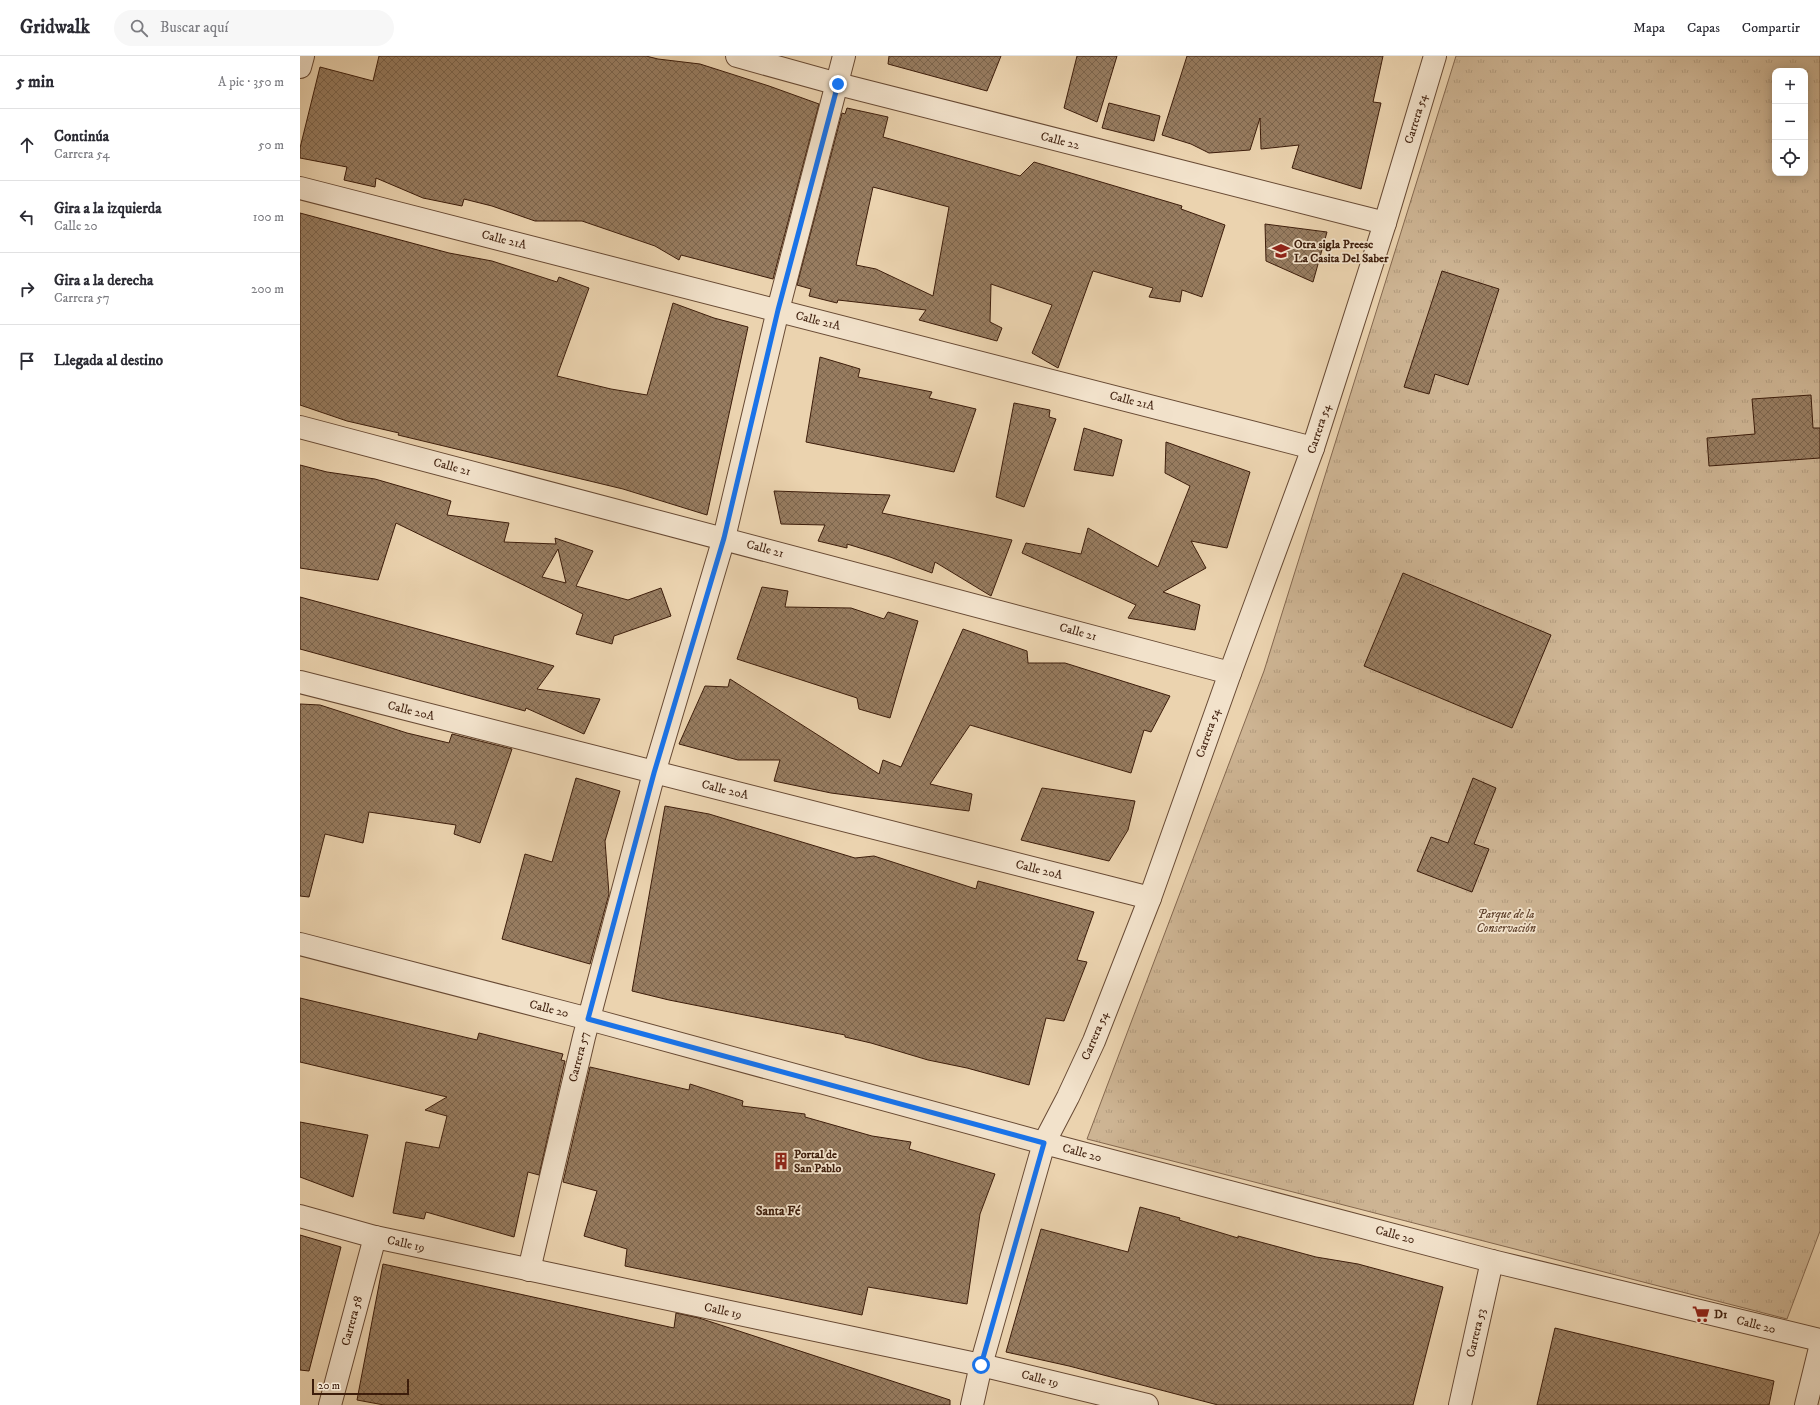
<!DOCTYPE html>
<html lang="es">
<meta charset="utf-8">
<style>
:root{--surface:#fff;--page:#f7f7f7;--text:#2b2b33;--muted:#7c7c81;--line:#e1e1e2}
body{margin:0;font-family:"IM FELL DW Pica",serif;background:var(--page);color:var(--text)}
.controls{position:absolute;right:12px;top:12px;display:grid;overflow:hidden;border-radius:8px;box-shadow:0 2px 10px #0003}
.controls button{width:36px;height:36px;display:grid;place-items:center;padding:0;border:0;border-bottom:1px solid var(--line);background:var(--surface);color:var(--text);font:20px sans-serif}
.scale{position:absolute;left:12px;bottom:10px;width:97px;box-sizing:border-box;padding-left:4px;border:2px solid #3d1d0b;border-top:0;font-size:11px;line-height:14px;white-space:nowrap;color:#3d1d0b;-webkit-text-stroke:3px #f2e2cb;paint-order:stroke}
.stop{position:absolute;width:12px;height:12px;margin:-9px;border:3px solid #1a73e8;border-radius:50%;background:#fff}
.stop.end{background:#1a73e8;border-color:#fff;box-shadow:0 1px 4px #0008}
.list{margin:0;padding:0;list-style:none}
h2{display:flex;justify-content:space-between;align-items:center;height:52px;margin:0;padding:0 16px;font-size:17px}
h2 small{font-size:13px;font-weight:400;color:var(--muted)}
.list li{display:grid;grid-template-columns:26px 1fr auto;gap:12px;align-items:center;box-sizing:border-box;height:72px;padding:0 16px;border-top:1px solid var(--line)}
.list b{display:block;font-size:15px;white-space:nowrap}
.list p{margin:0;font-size:13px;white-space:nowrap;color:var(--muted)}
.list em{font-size:13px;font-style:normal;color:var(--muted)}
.icon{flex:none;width:22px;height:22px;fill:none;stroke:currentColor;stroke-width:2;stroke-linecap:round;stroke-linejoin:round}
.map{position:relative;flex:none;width:1520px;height:1349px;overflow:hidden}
header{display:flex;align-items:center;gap:24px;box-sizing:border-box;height:56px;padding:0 20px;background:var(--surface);border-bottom:1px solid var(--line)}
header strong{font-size:19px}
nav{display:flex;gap:22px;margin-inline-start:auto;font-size:14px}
.search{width:280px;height:36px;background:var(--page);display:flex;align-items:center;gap:10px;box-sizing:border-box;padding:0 14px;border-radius:22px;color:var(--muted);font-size:15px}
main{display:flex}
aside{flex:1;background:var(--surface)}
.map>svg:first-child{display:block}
.park{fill:url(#park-tufts);stroke:#85684f;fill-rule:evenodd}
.building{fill:url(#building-cross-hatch);stroke:#3d1d0b;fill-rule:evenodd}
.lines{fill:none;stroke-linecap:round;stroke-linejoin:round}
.minor-casing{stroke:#684a34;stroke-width:24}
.tertiary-casing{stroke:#684a34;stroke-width:24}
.minor{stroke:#f2e2cb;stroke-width:22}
.tertiary{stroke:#f2e2cb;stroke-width:22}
.route{stroke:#1a73e8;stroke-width:5}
.labels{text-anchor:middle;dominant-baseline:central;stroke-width:3.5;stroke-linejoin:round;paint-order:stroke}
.street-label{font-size:12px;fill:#3d1d0b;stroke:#f2e2cb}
.poi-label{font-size:12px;font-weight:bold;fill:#3d1d0b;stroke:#f2e2cb;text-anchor:start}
.park-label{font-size:12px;font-style:italic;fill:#61432d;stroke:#f2e2cb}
.neighbourhood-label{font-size:13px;font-weight:bold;fill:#3d1d0b;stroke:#f2e2cb}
</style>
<header>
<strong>Gridwalk</strong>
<div class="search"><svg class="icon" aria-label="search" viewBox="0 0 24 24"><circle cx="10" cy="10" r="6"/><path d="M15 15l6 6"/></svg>Buscar aquí</div>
<nav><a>Mapa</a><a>Capas</a><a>Compartir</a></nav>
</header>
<main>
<aside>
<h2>5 min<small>A pie · 350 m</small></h2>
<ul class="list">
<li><svg class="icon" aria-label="ahead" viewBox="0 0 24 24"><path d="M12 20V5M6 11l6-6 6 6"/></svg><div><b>Continúa</b><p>Carrera 54</p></div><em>50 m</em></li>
<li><svg class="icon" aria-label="left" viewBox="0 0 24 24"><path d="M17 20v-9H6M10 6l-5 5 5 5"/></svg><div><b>Gira a la izquierda</b><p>Calle 20</p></div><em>100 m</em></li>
<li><svg class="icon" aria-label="right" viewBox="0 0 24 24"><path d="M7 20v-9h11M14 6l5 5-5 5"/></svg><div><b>Gira a la derecha</b><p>Carrera 57</p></div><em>200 m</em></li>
<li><svg class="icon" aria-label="arrive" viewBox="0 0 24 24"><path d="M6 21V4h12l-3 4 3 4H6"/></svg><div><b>Llegada al destino</b></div></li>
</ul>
</aside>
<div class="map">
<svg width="1520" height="1349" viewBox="0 0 1520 1349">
<defs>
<pattern id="park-tufts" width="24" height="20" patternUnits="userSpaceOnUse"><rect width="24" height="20" fill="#cdb493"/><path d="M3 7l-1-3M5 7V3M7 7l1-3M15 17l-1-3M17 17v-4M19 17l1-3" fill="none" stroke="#b19a7d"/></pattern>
<pattern id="building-cross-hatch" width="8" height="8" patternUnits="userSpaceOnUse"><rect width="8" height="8" fill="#977c60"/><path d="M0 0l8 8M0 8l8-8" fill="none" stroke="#7c654d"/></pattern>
</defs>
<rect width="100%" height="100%" fill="#ebd3af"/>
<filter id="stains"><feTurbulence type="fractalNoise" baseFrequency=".005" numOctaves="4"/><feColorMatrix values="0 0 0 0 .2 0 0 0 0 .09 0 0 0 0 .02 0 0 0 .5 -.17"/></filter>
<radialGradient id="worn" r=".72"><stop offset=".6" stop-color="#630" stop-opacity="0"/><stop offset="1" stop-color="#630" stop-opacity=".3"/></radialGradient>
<!-- park -->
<path class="park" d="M1156 0H1520V1175L1487 1263 787 1083 964 615ZM1475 15H1505V117H1475Z"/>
<!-- building -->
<g class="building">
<path d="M79 0H346L358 3 400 8 469 30 519 48 473 223 381 199 379 204 355 190 282 165H235L192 150 164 143 162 150 123 142 76 122 75 131 44 124 47 111 0 102V92L20 11 73 25Z"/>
<path d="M589 0H701L687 35 588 8Z"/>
<path d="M777 0H817L797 66 764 52Z"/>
<path d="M887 0H1083L1073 46 1081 47 1061 133 992 112 999 89 961 93 960 62 950 94 909 97 891 88 862 79Z"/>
<path d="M809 47 860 60 854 85 802 72Z"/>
<path d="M547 52 588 61 583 81 720 120 734 106 882 150 881 153 925 169 902 241 882 234 880 246 849 241 853 232 793 215 758 312 732 297 752 249 691 228 690 266 702 272 697 285 619 264 626 254 538 244 537 247 509 240 511 233 497 229 542 57 545 58ZM573 131 649 151 633 240 576 213 556 209Z"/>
<path d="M0 157 149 197 192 205 257 226 259 221 289 232 257 320 311 333 347 339 373 247 414 262 448 271 407 459 323 433 98 379 99 377 47 365 0 349Z"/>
<path d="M965 168 1027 176 1013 226 966 205Z"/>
<path d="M1142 215 1199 233 1168 329 1135 318 1129 338 1104 331Z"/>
<path d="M520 301 560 313 558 321 632 336 629 342 676 353 654 416 506 386Z"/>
<path d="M1511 339 1513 372H1520V402L1409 410 1407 382 1455 378 1452 343Z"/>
<path d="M714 347 750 354 749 361 756 363 724 451 696 441Z"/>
<path d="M784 372 822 384 813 420 774 414Z"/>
<path d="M866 386 950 416 927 492 891 485 906 512 863 536 900 549 895 574 828 562 836 549 722 497 726 487 781 498 788 472 858 511 890 430 865 417Z"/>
<path d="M0 409 27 416 75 423 151 445 147 459 209 467 204 486 256 488 255 482 293 495 276 530 328 544 361 532 371 560 314 580 312 588 276 578 283 558 96 467 78 524 0 512ZM258 493 266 527 242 521Z"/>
<path d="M474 435 590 439 582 457 712 484 691 540 635 506 632 517 590 501 547 488V492L518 485 525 469 481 468Z"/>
<path d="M1103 517 1251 579 1212 672 1064 610Z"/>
<path d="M462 531 488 535 485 551 551 552 584 563 588 556 618 565 590 662 559 653 557 642 437 603Z"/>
<path d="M0 541 254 610 237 633 300 643 284 678 226 652 225 655 0 593Z"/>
<path d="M663 573 727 595 728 607H765L870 640 851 676 844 674 831 717 670 669 630 728 672 738 669 755 531 737 474 725 480 704H438L379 688 405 630 428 631 430 623 579 718 583 704 601 711Z"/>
<path d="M0 648 20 649 107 677 149 687 152 678 212 693 180 787 154 778 156 769 69 756 63 787 25 778 9 841 0 840Z"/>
<path d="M276 722 320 735 305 785 309 838 290 908 202 883 225 798 252 806Z"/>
<path d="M1173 722 1196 732 1174 788 1189 793 1172 836 1117 815 1131 781 1148 787Z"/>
<path d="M742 732 835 745 828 774 809 805 721 784Z"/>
<path d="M365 750 409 758 555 802 574 800 676 833 678 825 794 856 777 904 787 906 764 965 746 962 729 1029 667 1012 628 1004 571 987 545 981V979L369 944 332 935Z"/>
<path d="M0 942 177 984 179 977 263 998 261 1004 265 1005 239 1119 228 1116 214 1181 126 1156 124 1163 93 1157 106 1086 139 1092 147 1060 125 1054 147 1041 0 1006Z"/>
<path d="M290 1011 389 1034 390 1028 443 1045 442 1050 505 1058V1061L572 1080 611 1086 609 1093 695 1118 680 1158 667 1248 568 1231 562 1259 325 1210 327 1193 284 1180 297 1135 263 1126Z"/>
<path d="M0 1066 68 1079 53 1141 0 1121Z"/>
<path d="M840 1151 880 1162 879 1164 938 1182V1180L1016 1201 1058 1208 1143 1231 1113 1349H918L769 1310 706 1296 741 1173 828 1196Z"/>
<path d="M0 1179 41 1191 9 1315 0 1314Z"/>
<path d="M83 1208 374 1272 376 1257 399 1262 650 1344V1349H84L57 1344Z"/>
<path d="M1255 1272 1474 1325 1469 1349H1237Z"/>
</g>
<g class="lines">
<!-- minor casing -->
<g class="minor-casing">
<g id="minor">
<path d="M437 0 538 28 1085 167"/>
<path d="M0 11 3 0"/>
<path d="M0 132 1013 392"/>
<path d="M0 371 930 617"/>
<path d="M0 626 850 842"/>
<path d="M0 1160 75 1181 681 1309 847 1349"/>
<path d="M229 1214 284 981 354 717 424 482 478 254 544 0"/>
<path d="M30 1349 75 1181"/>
<path d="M672 1349 681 1309 744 1087 768 1041 794 985 850 842 930 617 1013 392 1085 167 1135 0"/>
<path d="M1160 1349 1192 1205"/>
</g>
</g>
<!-- tertiary casing -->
<g class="tertiary-casing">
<g id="tertiary">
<path d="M0 888 289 963 744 1087 1192 1205 1520 1284"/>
<path d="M1506 1349 1520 1292"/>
</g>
</g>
<!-- minor -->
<use href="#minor" class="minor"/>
<!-- tertiary -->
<use href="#tertiary" class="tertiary"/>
</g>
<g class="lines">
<!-- route -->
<path class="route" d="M538 28 478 254 424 482 354 717 288 963 744 1087 681 1309"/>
</g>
<!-- icons -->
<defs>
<g id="school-bare" transform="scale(1.38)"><path d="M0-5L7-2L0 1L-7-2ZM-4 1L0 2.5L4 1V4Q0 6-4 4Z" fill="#8f2418" stroke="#f2e2cb" stroke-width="2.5" paint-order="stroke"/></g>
<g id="building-bare" transform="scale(1.38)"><path d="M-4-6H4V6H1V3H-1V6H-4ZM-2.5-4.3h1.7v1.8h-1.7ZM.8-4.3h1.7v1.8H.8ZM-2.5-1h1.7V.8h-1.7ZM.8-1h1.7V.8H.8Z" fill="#8f2418" stroke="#f2e2cb" stroke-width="2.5" paint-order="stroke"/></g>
<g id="supermarket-bare" transform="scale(1.38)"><path d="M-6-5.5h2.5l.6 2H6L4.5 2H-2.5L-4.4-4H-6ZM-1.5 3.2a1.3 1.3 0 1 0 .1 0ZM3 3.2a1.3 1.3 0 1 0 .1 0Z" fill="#8f2418" stroke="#f2e2cb" stroke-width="2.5" paint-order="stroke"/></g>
</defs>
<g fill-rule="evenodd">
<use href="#school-bare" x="981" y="195"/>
<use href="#building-bare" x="481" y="1105"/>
<use href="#supermarket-bare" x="1401" y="1258"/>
</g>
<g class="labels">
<!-- street labels -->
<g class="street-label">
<text transform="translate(1116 63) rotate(-73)">Carrera 54</text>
<text transform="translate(760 85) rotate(14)">Calle 22</text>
<text transform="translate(204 184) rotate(14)">Calle 21A</text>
<text transform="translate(518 265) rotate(14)">Calle 21A</text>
<text transform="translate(832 345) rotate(14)">Calle 21A</text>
<text transform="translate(1019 373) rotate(-72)">Carrera 54</text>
<text transform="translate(152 411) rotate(15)">Calle 21</text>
<text transform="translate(465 493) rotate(15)">Calle 21</text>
<text transform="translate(778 576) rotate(15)">Calle 21</text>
<text transform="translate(111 655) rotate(14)">Calle 20A</text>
<text transform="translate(908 677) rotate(-71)">Carrera 54</text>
<text transform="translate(425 734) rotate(14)">Calle 20A</text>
<text transform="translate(739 814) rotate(14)">Calle 20A</text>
<text transform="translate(249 953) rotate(14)">Calle 20</text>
<text transform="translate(795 980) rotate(-67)">Carrera 54</text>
<text transform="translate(279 1001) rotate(-76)">Carrera 57</text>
<text transform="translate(782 1097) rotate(15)">Calle 20</text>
<text transform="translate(1095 1179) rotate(15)">Calle 20</text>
<text transform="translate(106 1188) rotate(12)">Calle 19</text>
<text transform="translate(423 1255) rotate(12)">Calle 19</text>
<text transform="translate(52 1265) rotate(-75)">Carrera 58</text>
<text transform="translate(1456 1269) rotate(14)">Calle 20</text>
<text transform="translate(1176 1277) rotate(-77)">Carrera 53</text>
<text transform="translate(740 1323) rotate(14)">Calle 19</text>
</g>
<!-- poi labels -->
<g class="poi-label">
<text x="994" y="188">Otra sigla Preesc<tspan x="994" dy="14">La Casita Del Saber</tspan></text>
<text x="494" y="1098">Portal de<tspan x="494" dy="14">San Pablo</tspan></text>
<text x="1414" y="1258">D1</text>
</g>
<!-- park labels -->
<g class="park-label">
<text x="1206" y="858">Parque de la<tspan x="1206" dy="14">Conservación</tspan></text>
</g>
<!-- neighbourhood labels -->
<g class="neighbourhood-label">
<text x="478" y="1155">Santa Fé</text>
</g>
</g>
<rect width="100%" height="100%" filter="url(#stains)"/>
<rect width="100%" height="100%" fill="url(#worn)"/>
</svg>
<div class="controls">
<button>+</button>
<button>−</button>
<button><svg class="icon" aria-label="locate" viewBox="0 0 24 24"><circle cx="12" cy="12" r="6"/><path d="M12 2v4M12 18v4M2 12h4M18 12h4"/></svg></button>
</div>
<div class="scale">20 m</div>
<div class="stop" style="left:681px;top:1309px"></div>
<div class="stop end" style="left:538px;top:28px"></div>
</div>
</main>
